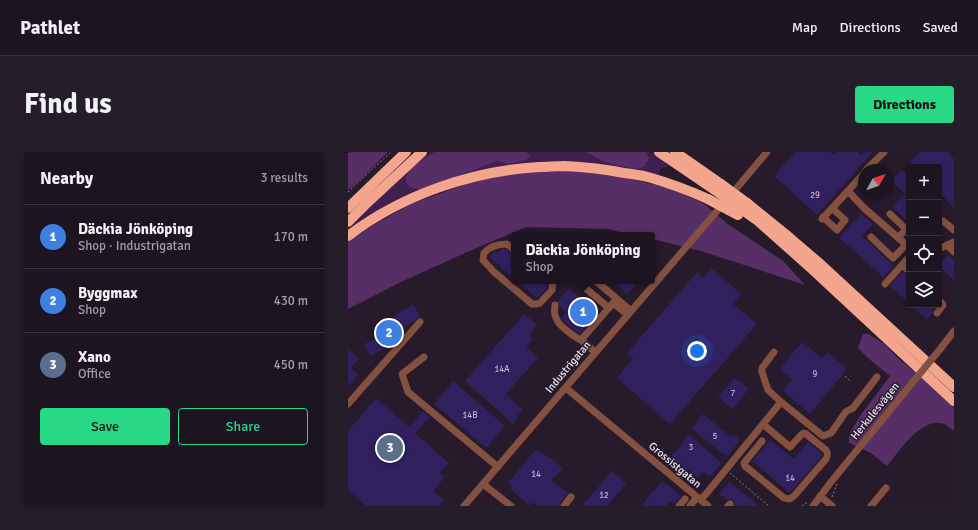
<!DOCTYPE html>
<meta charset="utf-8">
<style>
:root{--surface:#1c1420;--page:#251d29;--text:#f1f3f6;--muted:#a09ea5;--line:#3a333e;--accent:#29d885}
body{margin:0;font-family:Signika,sans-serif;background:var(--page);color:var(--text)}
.controls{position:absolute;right:12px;top:12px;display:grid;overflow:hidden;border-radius:4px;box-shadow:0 2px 6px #0003}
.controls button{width:36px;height:36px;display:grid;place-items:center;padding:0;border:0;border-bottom:1px solid var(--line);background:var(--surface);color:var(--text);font:20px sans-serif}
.compass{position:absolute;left:510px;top:12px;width:36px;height:36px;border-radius:50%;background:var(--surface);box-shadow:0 2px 6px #0003;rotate:50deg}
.you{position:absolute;left:349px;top:199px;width:14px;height:14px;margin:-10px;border:3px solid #fff;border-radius:50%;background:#1a73e8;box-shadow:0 0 0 6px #1a73e833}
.badge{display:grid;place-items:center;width:26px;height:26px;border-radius:50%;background:var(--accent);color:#fff;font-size:13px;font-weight:700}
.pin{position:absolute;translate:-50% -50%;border:2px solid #fff;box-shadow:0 1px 4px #0006}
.popup{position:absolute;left:163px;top:80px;width:144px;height:52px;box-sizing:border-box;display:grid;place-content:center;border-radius:4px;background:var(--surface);filter:drop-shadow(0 1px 3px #0005);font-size:13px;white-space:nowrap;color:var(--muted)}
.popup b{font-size:15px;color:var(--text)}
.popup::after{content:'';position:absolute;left:50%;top:100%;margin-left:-8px;border:8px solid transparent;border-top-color:var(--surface)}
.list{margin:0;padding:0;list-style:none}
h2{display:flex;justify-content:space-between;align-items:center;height:52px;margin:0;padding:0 16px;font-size:17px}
h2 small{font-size:13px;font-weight:400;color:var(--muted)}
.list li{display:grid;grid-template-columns:26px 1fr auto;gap:12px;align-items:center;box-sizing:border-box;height:64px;padding:0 16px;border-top:1px solid var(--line)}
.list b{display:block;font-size:15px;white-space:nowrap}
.list p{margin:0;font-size:13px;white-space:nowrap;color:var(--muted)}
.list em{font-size:13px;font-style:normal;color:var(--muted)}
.actions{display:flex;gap:8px;padding:12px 16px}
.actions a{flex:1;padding:9px 0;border:1px solid var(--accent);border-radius:4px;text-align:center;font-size:14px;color:var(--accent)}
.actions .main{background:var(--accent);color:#111}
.icon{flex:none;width:22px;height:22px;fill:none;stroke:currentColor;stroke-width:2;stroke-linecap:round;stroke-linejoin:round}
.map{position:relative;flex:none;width:606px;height:354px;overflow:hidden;border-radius:4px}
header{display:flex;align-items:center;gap:24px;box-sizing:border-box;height:56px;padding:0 20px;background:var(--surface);border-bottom:1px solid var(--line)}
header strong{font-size:19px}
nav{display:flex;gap:22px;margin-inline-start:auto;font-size:14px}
.intro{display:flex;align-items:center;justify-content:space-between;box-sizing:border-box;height:96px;padding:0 24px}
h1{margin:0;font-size:28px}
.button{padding:10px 18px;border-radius:4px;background:var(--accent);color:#111;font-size:14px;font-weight:700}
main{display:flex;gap:24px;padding:0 24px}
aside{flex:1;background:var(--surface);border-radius:4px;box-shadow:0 2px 6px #0003}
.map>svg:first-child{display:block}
.green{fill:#401e4d}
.forest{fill:#582e67}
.building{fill:#30215e}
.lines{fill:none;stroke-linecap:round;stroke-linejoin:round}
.path{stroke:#857b8a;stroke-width:1;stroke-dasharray:2 2;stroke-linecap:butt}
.minor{stroke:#845140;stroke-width:7}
.highway{stroke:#f3a68d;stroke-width:10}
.minor-bridge{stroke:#845140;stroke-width:7}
.highway-bridge{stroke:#f3a68d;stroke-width:10}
.labels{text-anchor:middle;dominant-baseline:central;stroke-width:3;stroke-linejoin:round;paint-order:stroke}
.number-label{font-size:9px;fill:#beb4cd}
.street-label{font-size:11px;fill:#eee5f2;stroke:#261a2b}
</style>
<header>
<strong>Pathlet</strong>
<nav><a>Map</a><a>Directions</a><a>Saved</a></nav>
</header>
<div class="intro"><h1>Find us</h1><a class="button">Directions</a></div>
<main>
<aside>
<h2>Nearby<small>3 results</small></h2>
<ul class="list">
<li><span class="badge" style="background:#3f7fe0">1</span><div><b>Däckia Jönköping</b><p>Shop · Industrigatan</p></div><em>170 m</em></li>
<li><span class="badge" style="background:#3f7fe0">2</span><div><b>Byggmax</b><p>Shop</p></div><em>430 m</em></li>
<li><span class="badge" style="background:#5c6f8a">3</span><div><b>Xano</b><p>Office</p></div><em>450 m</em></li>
</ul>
<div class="actions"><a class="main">Save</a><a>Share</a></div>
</aside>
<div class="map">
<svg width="606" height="354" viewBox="0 0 606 354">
<rect width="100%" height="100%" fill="#261a2b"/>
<!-- green -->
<path class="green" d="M82 0H303L319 12V15L312 17 311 24 109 26 0 81V78L33 43Z"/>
<!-- forest -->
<g class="forest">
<path d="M0 0H40L12 28 0 38Z"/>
<path d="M87 0H179L182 4 178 8 160 12 148 9 129 17 97 28 74 38 62 35 58 31C58 27 58 22 61 19 65 14 81 3 87 0Z"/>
<path d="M237 0H298L301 6 296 15 288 17 267 13 254 9 242 2Z"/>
<path d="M185 19H233L278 26 318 35 355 51 381 73 435 109 457 133 353 99 304 87V83H286L259 77 178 75 117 101 53 130 0 157V89L29 71 65 51 124 30 157 22Z"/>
<path d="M515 182H521L536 192 551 207 589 238 606 256V279C603 277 600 273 596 272 574 264 551 300 539 314L523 301 501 291V282L512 264 542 224 521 207 510 196Z"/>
</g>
<!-- building -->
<g class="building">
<path d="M447 0H482L486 3 489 0H510L513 3 516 0H525L469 63 426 24Z"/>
<path d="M572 0H600L606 7V56L591 40V15H567L562 10Z"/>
<path d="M554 18 561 25V71L544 55 557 42 543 29Z"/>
<path d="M513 62 525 72 514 84 546 114 535 125 503 96 491 86Z"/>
<path d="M153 97H157L163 102 166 103V126L141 105 146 99H147L150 101Z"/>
<path d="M600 103 606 108V128L591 115V113Z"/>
<path d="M363 116 393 142 385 152 409 172 322 272 269 226 285 206 279 201 349 120 355 126Z"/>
<path d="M554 120 561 124V151L542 134Z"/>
<path d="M169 129H197L200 132 199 136 189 146Z"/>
<path d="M265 129H291L279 142Z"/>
<path d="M221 136 243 156 245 153 252 159 232 182 223 176 215 168 214 165 218 160 212 155V152L210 149Z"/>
<path d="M66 152 72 165 69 166 65 170 37 189 39 195 23 204 16 192 33 184 31 178 45 171 47 163Z"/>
<path d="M563 153H589L585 158 584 162 579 168Z"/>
<path d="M176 162 189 173 181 183 185 187 178 195 190 206 158 242 175 258 169 264V267L165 272 117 229Z"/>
<path d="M454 190 474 206 479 200 499 217 462 262 435 239 444 227 432 217Z"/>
<path d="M0 196 11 207 3 216 10 223 0 234Z"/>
<path d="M386 226 401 237 384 257 370 245Z"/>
<path d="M105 229 157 274 138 296 86 252Z"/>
<path d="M28 246 61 275 75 259 82 265 67 281 101 311 92 321 97 325 85 339 96 348 91 354H18L0 338V279Z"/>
<path d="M355 262 383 285 386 282 392 288 379 305 344 277Z"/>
<path d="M341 283 374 311 362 325 355 320 350 326 341 318 335 325 323 314 322 306Z"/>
<path d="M422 288 446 307 460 290 474 302V304L442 341 404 309Z"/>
<path d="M188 297 205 308 215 317 203 328 220 341 212 351 211 354H190L185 350 182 354 162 337 164 334 160 331Z"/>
<path d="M264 319 278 332 259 354H234Z"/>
<path d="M314 329 333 344 326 352 322 349 318 354H293Z"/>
<path d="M381 330 411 354H386L387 351 385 348 381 347 379 348 371 342Z"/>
</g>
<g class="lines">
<!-- path -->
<g class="path">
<path d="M0 3 1 0"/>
<path d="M0 40 43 0"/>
<path d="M497 224 503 230"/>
<path d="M382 321 421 354"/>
<path d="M484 345 489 332"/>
<path d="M454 354 460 350"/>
</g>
<!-- minor -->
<g class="minor">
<path d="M518 18 536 0"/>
<path d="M516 21 500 39 516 56 561 95"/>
<path d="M382 44 419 0"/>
<path d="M542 62 558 77 550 86"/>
<path d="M475 65 489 78 497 68 484 56"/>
<path d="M474 67 500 39"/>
<path d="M595 69 606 78"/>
<path d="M523 85 545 106 558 93"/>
<path d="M599 93 606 100"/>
<path d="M591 97 606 90"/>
<path d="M166 98 159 92C149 92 142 94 136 101L135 108 146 120 184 152H189L192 151 204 138 205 129"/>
<path d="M561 105 554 113 561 119"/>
<path d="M229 129 261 156"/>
<path d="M248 129 283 159"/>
<path d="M537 132 554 113"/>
<path d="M207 153C206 158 206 163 209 168 211 174 228 186 233 188"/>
<path d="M589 161 595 153 591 148"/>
<path d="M593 196 606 179"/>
<path d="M247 200 233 188 265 151 280 163"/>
<path d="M426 200 414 216V220L420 238 433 250"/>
<path d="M76 205 54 222 60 240 150 315"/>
<path d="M218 236 349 345 353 347 358 342 433 250 475 284 483 281 497 261C499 258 502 258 505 256L529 225"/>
<path d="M0 252 72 170"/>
<path d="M414 289 396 311 397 314 436 346 442 347 446 344 478 307C480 303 480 301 478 298L458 282 456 281 453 283 442 295 416 273"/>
<path d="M135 332 163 354"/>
<path d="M472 344 484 354"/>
<path d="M350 346 360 354"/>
<path d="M116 354 375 52"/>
<path d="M216 354 223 345"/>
<path d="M331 354 337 347"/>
<path d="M342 354 349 345"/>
<path d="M380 354 382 352"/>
<path d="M465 354 483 330 565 230"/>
<path d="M523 354 538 336"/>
</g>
<!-- highway -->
<g class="highway">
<path d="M311 0 367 38"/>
<path d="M327 0 373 32"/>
<path d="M399 51 442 86 470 110 606 235"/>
<path d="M0 56 58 0"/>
<path d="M393 57 410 69 464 117 606 249"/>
<path d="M0 70 20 50 74 0"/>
<path d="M0 84C54 43 123 19 191 15 199 15 208 14 216 14 236 15 256 17 276 21 284 22 292 23 300 25 321 31 340 38 360 47"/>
</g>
<!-- minor-bridge -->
<path class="minor-bridge" d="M565 230 593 196"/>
<!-- highway-bridge -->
<g class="highway-bridge">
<path d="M373 32 399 51"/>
<path d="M367 38 393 57"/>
<path d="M360 47 390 63"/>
</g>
</g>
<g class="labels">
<!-- number labels -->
<g class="number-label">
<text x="467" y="43">29</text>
<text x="154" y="217">14A</text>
<text x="467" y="222">9</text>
<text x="385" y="241">7</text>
<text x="122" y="263">14B</text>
<text x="367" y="284">5</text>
<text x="343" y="295">3</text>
<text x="188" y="322">14</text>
<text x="442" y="326">14</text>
<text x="256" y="343">12</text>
</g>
<!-- street labels -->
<g class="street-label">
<text transform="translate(220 215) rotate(-50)">Industrigatan</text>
<text transform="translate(527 259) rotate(-51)">Herkulesvägen</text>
<text transform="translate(327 313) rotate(40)">Grossistgatan</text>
</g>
</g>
</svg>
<div class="controls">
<button>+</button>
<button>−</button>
<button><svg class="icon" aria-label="locate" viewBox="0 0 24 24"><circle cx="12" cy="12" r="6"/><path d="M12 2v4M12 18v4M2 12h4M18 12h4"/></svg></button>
<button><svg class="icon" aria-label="layers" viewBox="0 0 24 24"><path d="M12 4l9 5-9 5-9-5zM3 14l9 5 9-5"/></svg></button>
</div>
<svg class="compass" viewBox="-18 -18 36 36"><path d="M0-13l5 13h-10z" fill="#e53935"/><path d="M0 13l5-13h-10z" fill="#a09ea5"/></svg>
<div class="you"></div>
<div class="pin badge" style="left:235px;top:160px;background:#3f7fe0">1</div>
<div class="popup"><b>Däckia Jönköping</b>Shop</div>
<div class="pin badge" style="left:41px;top:181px;background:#3f7fe0">2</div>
<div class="pin badge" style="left:42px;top:296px;background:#5c6f8a">3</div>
</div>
</main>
